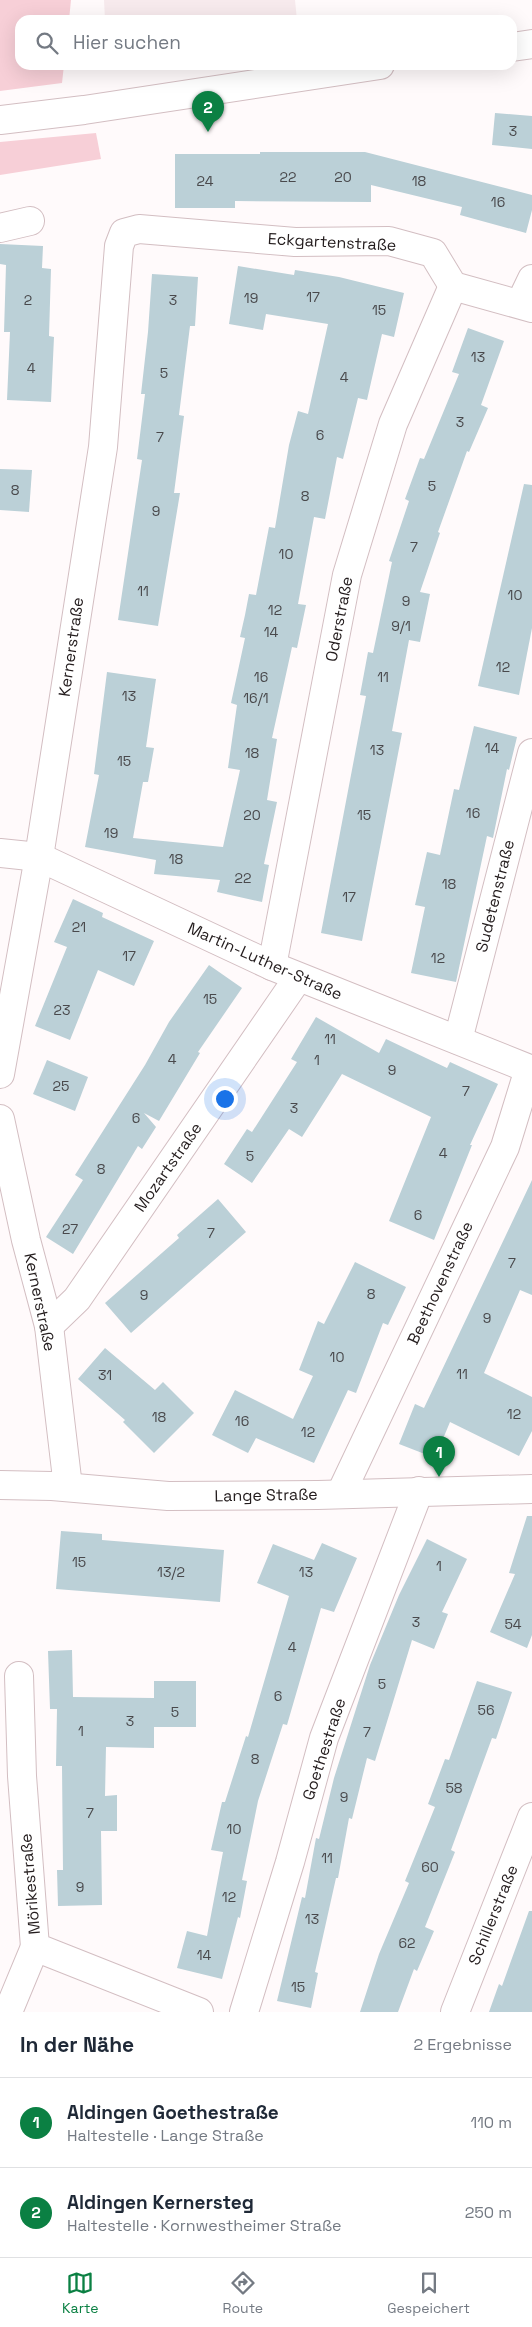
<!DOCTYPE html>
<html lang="de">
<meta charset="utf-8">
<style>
:root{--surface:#fff;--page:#f6f6f7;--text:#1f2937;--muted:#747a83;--line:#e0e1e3;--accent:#0b8043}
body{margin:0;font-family:"Space Grotesk",sans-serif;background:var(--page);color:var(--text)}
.you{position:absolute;left:224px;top:1098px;width:18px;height:18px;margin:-12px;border:4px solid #fff;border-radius:50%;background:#1a73e8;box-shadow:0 0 0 8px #1a73e833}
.badge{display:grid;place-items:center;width:32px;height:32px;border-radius:50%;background:var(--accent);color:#fff;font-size:16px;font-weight:700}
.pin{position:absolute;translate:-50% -41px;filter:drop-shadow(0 1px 2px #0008)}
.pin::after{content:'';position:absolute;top:26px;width:18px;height:15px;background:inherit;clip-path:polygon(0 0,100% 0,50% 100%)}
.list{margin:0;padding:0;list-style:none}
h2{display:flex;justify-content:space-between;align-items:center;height:65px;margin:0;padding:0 20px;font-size:21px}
h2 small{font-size:16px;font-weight:400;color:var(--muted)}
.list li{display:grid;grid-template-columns:32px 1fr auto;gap:15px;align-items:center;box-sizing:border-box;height:90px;padding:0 20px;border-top:1px solid var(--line)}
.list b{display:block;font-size:19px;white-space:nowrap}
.list p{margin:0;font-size:16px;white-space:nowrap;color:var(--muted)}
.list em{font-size:16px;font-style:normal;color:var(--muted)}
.icon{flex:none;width:28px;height:28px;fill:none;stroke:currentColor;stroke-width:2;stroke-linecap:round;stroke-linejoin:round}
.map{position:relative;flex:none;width:532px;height:2012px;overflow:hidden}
.search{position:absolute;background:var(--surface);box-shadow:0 5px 20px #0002;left:15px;right:15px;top:15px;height:55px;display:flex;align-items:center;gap:12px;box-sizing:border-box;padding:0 18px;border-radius:15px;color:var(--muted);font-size:19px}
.sheet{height:245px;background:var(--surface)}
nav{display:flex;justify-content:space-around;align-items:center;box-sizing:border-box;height:70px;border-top:1px solid var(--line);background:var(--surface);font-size:14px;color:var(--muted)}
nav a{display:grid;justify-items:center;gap:2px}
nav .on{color:var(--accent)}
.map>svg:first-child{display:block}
.built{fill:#f7eaed}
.green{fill:#f7cfd7}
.building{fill:#bbd0d7}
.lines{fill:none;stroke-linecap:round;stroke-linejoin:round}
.street-casing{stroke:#d3bec2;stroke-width:30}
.street{stroke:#fff;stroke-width:28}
.labels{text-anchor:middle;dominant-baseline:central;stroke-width:5;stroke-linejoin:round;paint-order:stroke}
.number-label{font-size:14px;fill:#49494c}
.street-label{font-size:16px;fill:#231c1d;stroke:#fff}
</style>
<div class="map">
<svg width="532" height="2012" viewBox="0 0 532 2012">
<rect width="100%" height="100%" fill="#fffafb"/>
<!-- built -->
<path class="built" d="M104 0H295L297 20H105Z"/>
<!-- green -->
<g class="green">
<path d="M0 0H71L69 20H20V65H64L62 83 0 91Z"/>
<path d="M96 133 101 159 0 175V142Z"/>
</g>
<!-- building -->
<g class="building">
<path d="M495 113 532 116V149L492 145Z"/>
<path d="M260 152H365L532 195V210L526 233 460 215 462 207 371 185V202L235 201V208H175V154H260Z"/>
<path d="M0 244 43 246 42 268 51 269 49 336 54 337 51 402 7 400 10 332H4L6 265 0 264Z"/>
<path d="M238 266 294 275 295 270 339 277 404 293 394 337 382 334 367 400 358 398 343 459 337 457 325 519 314 517 298 604 306 605 297 648 292 647 272 738 277 739 267 800 277 802 264 864 269 865 262 902 217 892 220 880 154 874 156 860 85 847 99 775 94 774 107 672 156 679 146 747 154 748 148 782H143L133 838 223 847 240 770 228 768 237 705 231 703 245 638 240 637 245 615 249 594 256 595 269 527 275 528 289 445 298 411 308 414 328 324 266 314 263 330 229 324Z"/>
<path d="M152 274 198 277 195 326H190L179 415 184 416 174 493H180L158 626 118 620 142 460 137 459 145 394H141L148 332Z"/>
<path d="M468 328 504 341 481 405 488 408 469 452 467 451 438 532 440 533 420 592 430 594 420 642 409 640 392 731 402 733 362 941 321 933 366 696 360 695 368 652 373 653 392 562 389 561 409 501 405 499 420 458 424 459 459 374 452 372Z"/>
<path d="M0 469 32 470 29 512 0 510Z"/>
<path d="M524 484 532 485V628L519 695 478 686Z"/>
<path d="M474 726 517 737 509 770 507 769 493 838 487 836 456 982 411 973 425 907 415 905 427 852 440 855 454 789 459 790Z"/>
<path d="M73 899 103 913 102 917 154 941 134 986 98 970 70 1040 35 1026 67 947 54 942Z"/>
<path d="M209 965 242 988 198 1052 200 1053 159 1121 144 1113 156 1127 142 1149 138 1146 73 1254 46 1237 83 1180 75 1175 145 1065 169 1022Z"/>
<path d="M316 1017 379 1053 386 1039 447 1068 450 1062 498 1084 470 1145H472L434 1240 389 1221 431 1117 342 1074 302 1137 289 1129 252 1183 224 1164 247 1129 252 1132 297 1062 291 1059Z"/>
<path d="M47 1060 88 1077 75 1111 33 1094Z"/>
<path d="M532 1180V1295L520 1290 484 1373 532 1397V1431L519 1456 450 1422 435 1458 399 1444 415 1404 424 1408Z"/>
<path d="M218 1199 246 1232 131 1333 105 1303 179 1238 177 1235Z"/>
<path d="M355 1262 406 1287 388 1325 383 1323 356 1393 348 1390 314 1463 256 1438 248 1453 212 1435 235 1390 293 1419 313 1376 299 1370 318 1321 324 1324Z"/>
<path d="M105 1348 155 1390 163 1382 194 1413 154 1453 123 1422 125 1420 78 1379Z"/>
<path d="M527 1516H532V1635L527 1648 490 1632 515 1574 509 1573Z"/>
<path d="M61 1531 102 1534V1540L224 1550 220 1602 56 1589Z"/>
<path d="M427 1539 467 1559 442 1612 448 1614 434 1649 412 1640 375 1761 367 1758 352 1819 349 1818 338 1878H336L315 1972 318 1973 311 2008 277 2001 302 1897 305 1898 316 1838 319 1839 334 1778 370 1665 399 1595Z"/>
<path d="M322 1543 357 1558 334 1612 321 1608 287 1725 283 1724 258 1801 242 1880 247 1881 240 1918 238 1917 222 1979 177 1968 187 1931 207 1936 223 1852 211 1850 222 1802H225L246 1736 248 1737 289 1596 257 1583 273 1544 314 1560Z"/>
<path d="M72 1650 73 1697 154 1698V1681H196V1727H154V1748L106 1747 105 1796 117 1795V1831H101L102 1905 58 1906 57 1870H63L62 1766H56L57 1709H50L48 1651Z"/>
<path d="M477 1681 512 1692 496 1739 492 1738 451 1850 455 1852 425 1927 434 1931 417 1971 414 1969 398 2012H360L379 1954 409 1883 405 1881 435 1807 428 1804 445 1759 449 1760Z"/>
<path d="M529 1911H532V2012H489L499 1984 502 1986Z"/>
</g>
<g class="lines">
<!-- street casing -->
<g class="street-casing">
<g id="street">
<path d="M512 47 532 44"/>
<path d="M0 120 84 110 380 65"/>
<path d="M0 228 30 221"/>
<path d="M520 304 532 279"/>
<path d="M0 853 39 857 272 966 532 1070"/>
<path d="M272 966 347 575 393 424 453 286"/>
<path d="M458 1040 532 753"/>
<path d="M0 1074 39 857 103 447 119 246 124 233 139 229 295 242 389 241 433 253 453 286 532 308"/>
<path d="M0 1119 26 1240 49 1326 68 1487"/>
<path d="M49 1326 77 1299 298 978"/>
<path d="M0 1485 52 1486 168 1496 318 1495 532 1489"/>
<path d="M341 1493 505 1147 529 1069"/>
<path d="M19 1676 22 1776 35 1947 199 2012"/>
<path d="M8 2012 35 1947"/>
<path d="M244 2012 290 1862 324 1738 419 1491"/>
<path d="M455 2012 532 1817"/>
</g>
</g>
<!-- street -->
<use href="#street" class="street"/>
</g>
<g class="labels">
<!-- number labels -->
<g class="number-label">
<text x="513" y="131">3</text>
<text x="288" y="177">22</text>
<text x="343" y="177">20</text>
<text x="205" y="181">24</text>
<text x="419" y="181">18</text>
<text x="498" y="202">16</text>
<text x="313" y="297">17</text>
<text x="251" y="298">19</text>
<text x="28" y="300">2</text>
<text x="173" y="300">3</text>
<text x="379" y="310">15</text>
<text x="478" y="357">13</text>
<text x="31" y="368">4</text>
<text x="164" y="373">5</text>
<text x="344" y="377">4</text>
<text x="460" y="422">3</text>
<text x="320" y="435">6</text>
<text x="160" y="437">7</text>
<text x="432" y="486">5</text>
<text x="15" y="490">8</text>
<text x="305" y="496">8</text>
<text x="156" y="511">9</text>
<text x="414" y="547">7</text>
<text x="286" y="554">10</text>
<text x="143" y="591">11</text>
<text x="515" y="595">10</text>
<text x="406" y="601">9</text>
<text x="275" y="610">12</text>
<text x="401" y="626">9/1</text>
<text x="271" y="632">14</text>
<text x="503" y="667">12</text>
<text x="261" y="677">16</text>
<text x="383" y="677">11</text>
<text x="129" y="696">13</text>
<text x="256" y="698">16/1</text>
<text x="492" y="748">14</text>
<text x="377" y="750">13</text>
<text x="252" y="753">18</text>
<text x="124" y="761">15</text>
<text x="473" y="813">16</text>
<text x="252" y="815">20</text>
<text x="364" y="815">15</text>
<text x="111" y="833">19</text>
<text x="176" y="859">18</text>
<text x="243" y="878">22</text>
<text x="449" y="884">18</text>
<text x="349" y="897">17</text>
<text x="79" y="927">21</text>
<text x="129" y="956">17</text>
<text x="438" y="958">12</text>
<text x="210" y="999">15</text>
<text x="62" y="1010">23</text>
<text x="330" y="1039">11</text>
<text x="172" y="1059">4</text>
<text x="317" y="1060">1</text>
<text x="392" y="1070">9</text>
<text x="61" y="1086">25</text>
<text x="466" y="1091">7</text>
<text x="294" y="1108">3</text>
<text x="136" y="1118">6</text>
<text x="443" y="1153">4</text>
<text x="250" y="1156">5</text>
<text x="101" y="1169">8</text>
<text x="418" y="1215">6</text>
<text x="70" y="1229">27</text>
<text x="211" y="1233">7</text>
<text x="512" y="1263">7</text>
<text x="371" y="1294">8</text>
<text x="144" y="1295">9</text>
<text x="487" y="1318">9</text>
<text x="337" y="1357">10</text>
<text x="462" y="1374">11</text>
<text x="105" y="1375">31</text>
<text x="514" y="1414">12</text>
<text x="159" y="1417">18</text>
<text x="242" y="1421">16</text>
<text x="308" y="1432">12</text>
<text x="79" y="1562">15</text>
<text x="439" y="1566">1</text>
<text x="171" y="1572">13/2</text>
<text x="306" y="1572">13</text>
<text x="416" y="1622">3</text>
<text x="513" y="1624">54</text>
<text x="292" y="1647">4</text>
<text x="382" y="1684">5</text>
<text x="278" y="1696">6</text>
<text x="486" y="1710">56</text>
<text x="175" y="1712">5</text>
<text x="130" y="1721">3</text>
<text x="81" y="1731">1</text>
<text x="367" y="1732">7</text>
<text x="255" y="1759">8</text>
<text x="454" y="1788">58</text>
<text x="344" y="1797">9</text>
<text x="90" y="1813">7</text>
<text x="234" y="1829">10</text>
<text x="327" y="1858">11</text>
<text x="430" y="1867">60</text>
<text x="80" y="1887">9</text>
<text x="229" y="1897">12</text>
<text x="312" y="1919">13</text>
<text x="407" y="1943">62</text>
<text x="204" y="1955">14</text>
<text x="298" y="1987">15</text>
</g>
<!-- street labels -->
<g class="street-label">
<text transform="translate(332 242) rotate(3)">Eckgartenstraße</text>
<text transform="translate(339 619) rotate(-79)">Oderstraße</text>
<text transform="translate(71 647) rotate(-82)">Kernerstraße</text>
<text transform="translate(495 896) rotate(-76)">Sudetenstraße</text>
<text transform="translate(265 961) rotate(24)">Martin-Luther-Straße</text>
<text transform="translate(168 1167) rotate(-55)">Mozartstraße</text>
<text transform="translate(440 1283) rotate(-65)">Beethovenstraße</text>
<text transform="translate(40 1302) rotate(78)">Kernerstraße</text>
<text transform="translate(266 1495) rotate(-1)">Lange Straße</text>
<text transform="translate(324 1749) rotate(-72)">Goethestraße</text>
<text transform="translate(30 1884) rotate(-95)">Mörikestraße</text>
<text transform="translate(493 1915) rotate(-68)">Schillerstraße</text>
</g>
</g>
</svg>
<div class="you"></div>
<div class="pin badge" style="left:439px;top:1477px">1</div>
<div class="pin badge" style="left:208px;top:132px">2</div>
<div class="search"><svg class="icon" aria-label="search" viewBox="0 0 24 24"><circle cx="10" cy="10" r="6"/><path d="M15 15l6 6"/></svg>Hier suchen</div>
</div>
<section class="sheet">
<h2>In der Nähe<small>2 Ergebnisse</small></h2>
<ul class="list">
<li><span class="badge">1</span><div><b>Aldingen Goethestraße</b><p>Haltestelle · Lange Straße</p></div><em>110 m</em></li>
<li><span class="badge">2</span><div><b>Aldingen Kernersteg</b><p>Haltestelle · Kornwestheimer Straße</p></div><em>250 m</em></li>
</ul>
</section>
<nav>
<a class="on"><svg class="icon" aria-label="map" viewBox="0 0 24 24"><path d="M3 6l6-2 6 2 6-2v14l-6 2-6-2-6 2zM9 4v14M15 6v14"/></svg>Karte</a>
<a><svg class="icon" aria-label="directions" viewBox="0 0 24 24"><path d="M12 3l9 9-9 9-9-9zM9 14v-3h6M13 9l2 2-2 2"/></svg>Route</a>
<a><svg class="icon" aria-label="saved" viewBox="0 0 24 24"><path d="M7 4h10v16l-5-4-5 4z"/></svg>Gespeichert</a>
</nav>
